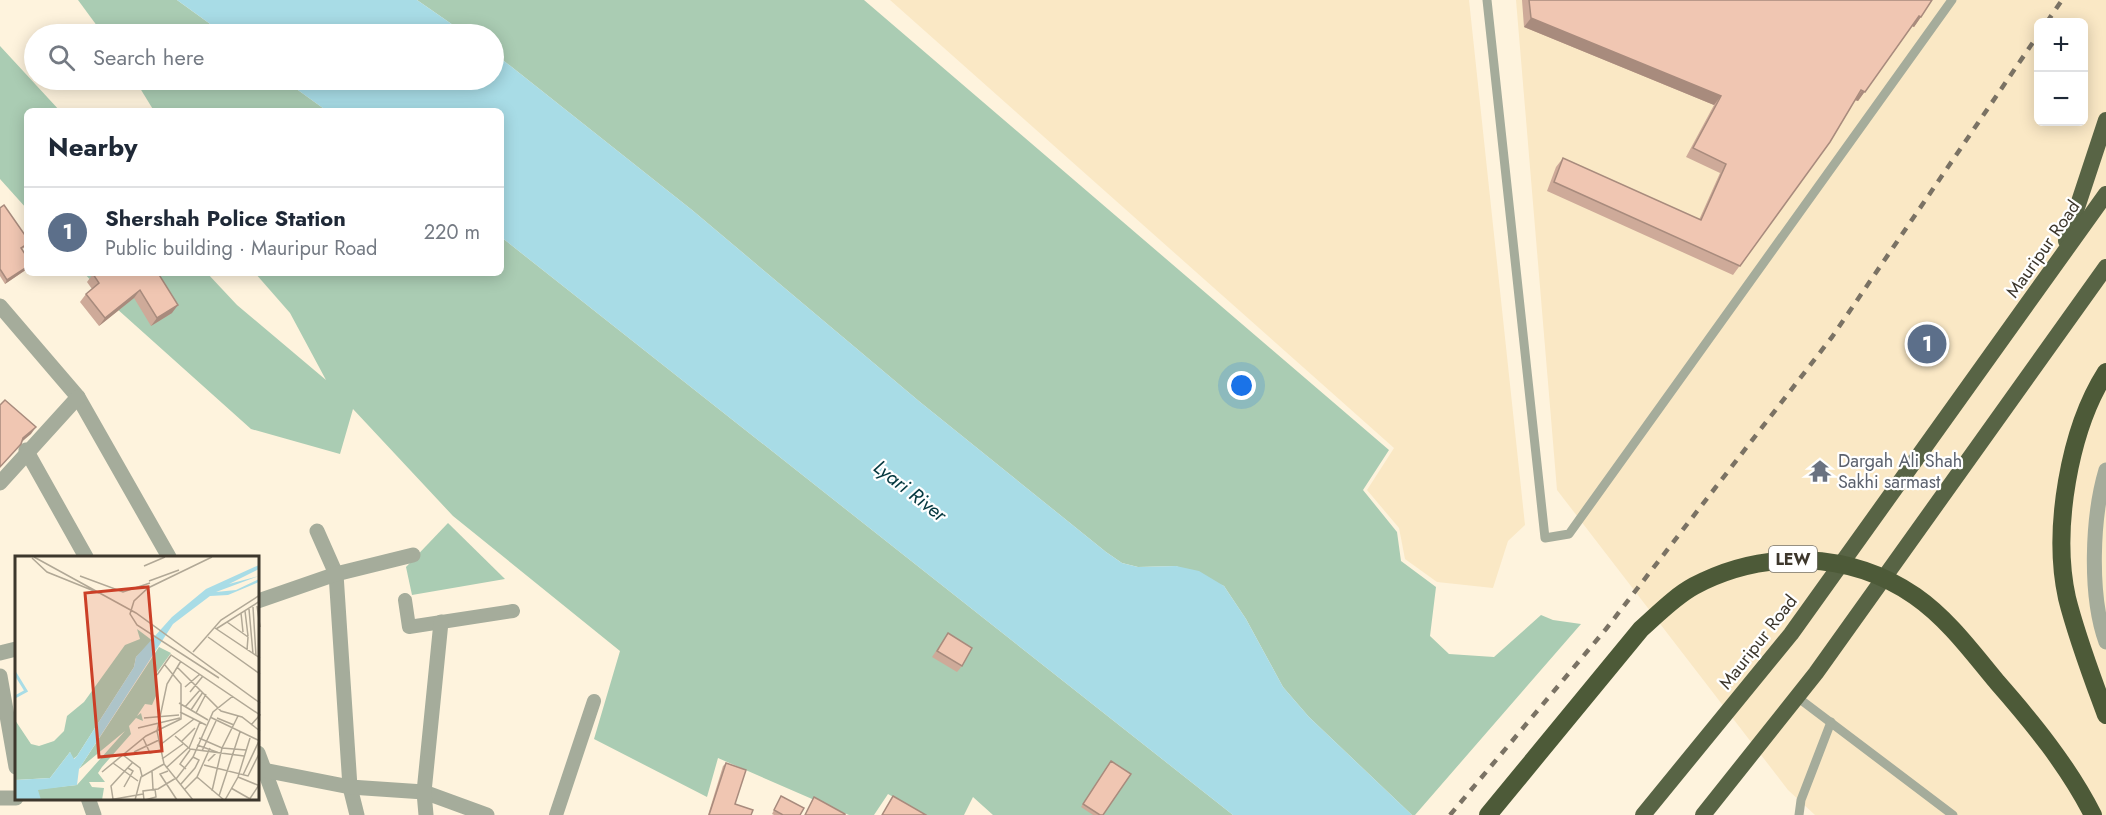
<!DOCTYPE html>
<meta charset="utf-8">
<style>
:root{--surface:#fff;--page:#f2f2f3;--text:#1f2937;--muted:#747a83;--line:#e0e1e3;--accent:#cb3f27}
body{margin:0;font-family:Jost,sans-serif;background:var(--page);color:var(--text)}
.controls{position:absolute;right:18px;top:18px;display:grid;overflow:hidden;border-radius:9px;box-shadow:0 3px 15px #0003}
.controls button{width:54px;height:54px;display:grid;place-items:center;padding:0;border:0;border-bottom:2px solid var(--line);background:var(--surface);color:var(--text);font:30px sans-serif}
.you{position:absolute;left:1242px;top:386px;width:21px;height:21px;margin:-15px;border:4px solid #fff;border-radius:50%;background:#1a73e8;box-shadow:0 0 0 9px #1a73e833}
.badge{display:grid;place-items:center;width:39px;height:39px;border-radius:50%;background:var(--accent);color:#fff;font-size:20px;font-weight:700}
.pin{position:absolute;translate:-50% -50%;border:3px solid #fff;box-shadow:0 2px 6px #0006}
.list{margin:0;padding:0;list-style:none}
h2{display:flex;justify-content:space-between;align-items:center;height:78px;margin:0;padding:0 24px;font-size:26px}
h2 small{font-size:20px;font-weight:400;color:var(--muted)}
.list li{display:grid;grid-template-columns:39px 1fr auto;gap:18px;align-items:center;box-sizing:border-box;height:90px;padding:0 24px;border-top:2px solid var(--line)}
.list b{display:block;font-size:22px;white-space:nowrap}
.list p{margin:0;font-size:20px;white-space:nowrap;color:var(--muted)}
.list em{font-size:20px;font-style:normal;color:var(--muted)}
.icon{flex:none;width:33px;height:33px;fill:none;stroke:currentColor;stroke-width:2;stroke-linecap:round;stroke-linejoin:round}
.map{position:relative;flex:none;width:2106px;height:815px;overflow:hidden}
.search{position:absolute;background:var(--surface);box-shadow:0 3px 15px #0003;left:24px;top:24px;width:480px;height:66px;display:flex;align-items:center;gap:15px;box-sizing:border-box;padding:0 21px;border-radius:33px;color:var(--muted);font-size:22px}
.panel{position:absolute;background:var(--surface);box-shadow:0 3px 15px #0003;left:24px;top:108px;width:480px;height:168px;border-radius:9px}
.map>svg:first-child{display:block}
.built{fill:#fae8c5;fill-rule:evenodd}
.green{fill:#aaccb3}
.water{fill:#a8dce6}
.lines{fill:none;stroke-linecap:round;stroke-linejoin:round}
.service{stroke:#a5ac9b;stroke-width:9}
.pedestrian{stroke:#a5ac9b;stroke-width:14}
.minor{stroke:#a5ac9b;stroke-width:15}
.tertiary{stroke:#a5ac9b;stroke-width:15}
.trunk{stroke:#586445;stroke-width:16}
.motorway{stroke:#4d5a38;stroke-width:18}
.rail{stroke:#7a7264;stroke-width:4.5;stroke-dasharray:8 8;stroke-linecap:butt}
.motorway-bridge{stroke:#4d5a38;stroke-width:18}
.wall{fill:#ceaa99}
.shaded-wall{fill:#a88b7d}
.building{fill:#f0c6b2;stroke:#a88b7d;stroke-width:1.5}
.labels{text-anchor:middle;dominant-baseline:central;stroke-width:4.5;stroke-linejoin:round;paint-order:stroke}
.shield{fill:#fff;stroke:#77736b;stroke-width:1.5}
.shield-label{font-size:16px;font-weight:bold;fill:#3d372c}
.street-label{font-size:18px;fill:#3d372c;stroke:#fff}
.worship-label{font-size:18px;fill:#5b616d;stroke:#fff;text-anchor:start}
.water-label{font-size:20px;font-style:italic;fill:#05383f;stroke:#fff}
.inset-river{fill:none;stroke:#a8dce6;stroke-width:3}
.inset-road{fill:none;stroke:#b1a896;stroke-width:1.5}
.view{fill:#cb3f27;fill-opacity:0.15;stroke:#cb3f27;stroke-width:3}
.inset-edge{fill:none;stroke:#3d372c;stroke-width:3}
</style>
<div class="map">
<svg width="2106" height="815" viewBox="0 0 2106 815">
<rect width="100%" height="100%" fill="#fef3dd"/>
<!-- built -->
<g class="built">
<path d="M890 0H1469L1525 525 1508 541 1493 588 1437 582 1405 559 1399 528 1367 490 1394 448Z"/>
<path d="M1516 0H2106V815H1815L1788 790 1557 490ZM2038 22H2084V122H2038Z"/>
</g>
<!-- green -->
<g class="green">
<path d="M78 0H177L224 34H103Z"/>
<path d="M417 0H864L1389 450 1363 490 1397 532 1401 561 1436 587 1430 636 1449 654 1494 657 1541 615 1553 620 1581 624 1415 815H1412L1309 717 1283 687 1246 619 1224 586 1176 566 1138 567 1122 563 1106 552 920 402 692 210 494 53V34H466Z"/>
<path d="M0 46 60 111H27V209L0 179Z"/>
<path d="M135 80H284L327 111H154Z"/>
<path d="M501 237 1233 815H993L973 797 964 815H925L888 794 874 815H849L718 758 707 797 594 739 620 651 453 516 353 409 340 454 251 429 116 308 84 273H207L237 305 326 380 290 313 255 273H501Z"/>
<path d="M448 523 505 579 412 595 406 567Z"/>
</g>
<!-- water -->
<g class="water">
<path d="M177 0H417L466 34H224Z"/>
<path d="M494 53 692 210 920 402 1106 552 1122 563 1138 567 1176 566 1199 571 1224 586 1246 619 1283 687 1309 717 1412 815H1233L501 237V111H327L284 80H494Z"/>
</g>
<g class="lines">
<!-- service -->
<g class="service">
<path d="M1487 0 1545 538 1569 534 1952 0"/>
<path d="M1797 697 1953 815"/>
<path d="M1799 815 1801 800 1831 722"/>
</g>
<!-- pedestrian -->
<g class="pedestrian">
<path d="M405 600 409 627 513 611"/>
<path d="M556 815 594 701"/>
</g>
<!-- minor -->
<g class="minor">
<path d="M0 306 78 397 169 557"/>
<path d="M26 450 86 557"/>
<path d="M0 483 78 397"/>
<path d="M317 531 336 574 350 787 357 815"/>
<path d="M258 601 336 574 413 555"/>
<path d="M0 653 16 649"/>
<path d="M0 676 16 767"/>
<path d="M258 753 281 815"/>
<path d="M258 769 350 787 424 792 487 815"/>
<path d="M0 798H16"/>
<path d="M88 798 94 815"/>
<path d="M426 815 424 792 441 622"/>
</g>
<!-- tertiary -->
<path class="tertiary" d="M2106 470C2092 517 2089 595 2106 642"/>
<!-- trunk -->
<g class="trunk">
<path d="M2066 241 2106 120"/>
<path d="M1643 815 1791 634 2106 194"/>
<path d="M1703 815 1816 673 2106 267"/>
</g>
<!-- motorway -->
<path class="motorway" d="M2106 372C2069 430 2052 530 2067 598 2077 638 2092 677 2106 715"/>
<!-- rail -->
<g class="rail">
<path d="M2047 22 2062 0"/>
<path d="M1450 815 1606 629 1832 337 2038 35"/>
</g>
<!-- motorway-bridge -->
<path class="motorway-bridge" d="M1488 815 1641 629C1658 614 1674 597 1694 586 1764 549 1850 551 1915 596 1948 619 1972 652 1997 682 2033 723 2068 766 2093 815"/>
</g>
<!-- wall -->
<g class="wall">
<path d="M1522 0H1932L1914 27 1912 26 1858 101 1855 100 1830 142 1733 275 1547 191 1556 167 1563 158 1699 220 1720 173 1686 157 1714 105 1524 27Z"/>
<path d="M0 208 27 238V246L22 249 27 257V269L5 284 0 276Z"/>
<path d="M158 273 172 313 151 326 134 298 99 326 80 302 86 294 92 289 87 282 93 274Z"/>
<path d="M948 633 962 666 957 672 932 657Z"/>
<path d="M1111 761 1103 815H1093L1081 807Z"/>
<path d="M726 763 735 804 751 815H708L723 766Z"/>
<path d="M781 796 800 815H774L772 814Z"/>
</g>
<!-- shaded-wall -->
<g class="shaded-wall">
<path d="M1919 16 1921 17 1914 27 1912 26 1858 101 1855 100Z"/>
<path d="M1531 18 1721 96 1714 105 1524 27Z"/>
<path d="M27 267V269L5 284 7 280Z"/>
<path d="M140 290 134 298 99 326 105 318Z"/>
<path d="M178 305 172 313 151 326 157 318Z"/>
<path d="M36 427 31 434 18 445 23 438Z"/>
</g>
<!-- building -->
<g class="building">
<path d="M1529 0H1932L1921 17 1919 16 1865 92 1861 90 1830 142 1740 266 1554 182 1563 158 1701 220 1726 164 1693 148 1721 96 1531 18Z"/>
<path d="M4 205 27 238V244L21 248 27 257V267L7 280 0 269V208Z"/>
<path d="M94 273H158L178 305 157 318 140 290 105 318 86 294 99 283 93 274Z"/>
<path d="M5 400 36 427 23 438 21 444 0 467V405Z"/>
<path d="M948 633 972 648 962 666 937 651Z"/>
<path d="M1111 761 1131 774 1103 815H1100L1083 804Z"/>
<path d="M726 763 746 770 735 804 753 810 751 815H709Z"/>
<path d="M781 796 804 808 800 815H783L774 810Z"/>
<path d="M893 796 926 815H882Z"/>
<path d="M814 797 845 814V815H805Z"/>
</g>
<!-- icons -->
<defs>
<g id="temple-bare" transform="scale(1.8)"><path d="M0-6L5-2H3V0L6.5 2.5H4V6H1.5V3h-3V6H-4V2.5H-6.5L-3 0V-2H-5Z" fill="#6b7280" stroke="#fff" stroke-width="2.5" paint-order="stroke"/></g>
</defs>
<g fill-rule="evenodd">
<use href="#temple-bare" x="1820" y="471"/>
</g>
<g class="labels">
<!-- shield labels -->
<rect class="shield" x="1769" y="546" width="48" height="26" rx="4.5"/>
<g class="shield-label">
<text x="1793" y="559">LEW</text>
</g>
<!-- street labels -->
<g class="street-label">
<text transform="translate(2043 249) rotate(-55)">Mauripur Road</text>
<text transform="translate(1758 642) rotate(-52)">Mauripur Road</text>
</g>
<!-- worship labels -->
<g class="worship-label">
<text x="1838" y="461">Dargah Ali Shah<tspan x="1838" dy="21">Sakhi sarmast</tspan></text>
</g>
<!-- water labels -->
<g class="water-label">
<text transform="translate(910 491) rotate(38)">Lyari River</text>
</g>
</g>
<!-- overview -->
<g transform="translate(15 556)">
<rect width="244" height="244" fill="#fef3dd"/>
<path d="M122 73 138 85 121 101 119 111 62 200 58 203 55 196 35 222 0 224V164L16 188 24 190 39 185 49 175 52 160 69 146 110 89 125 83ZM144 91 156 97 140 119 141 140 137 149 130 148 122 160 126 157 128 165 121 162 114 170 116 178 87 211 83 217 90 226H74L77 231 89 232 87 244H0L5 235 62 229 110 175 64 213Z" fill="#aaccb3"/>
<path d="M244 9V13L214 28 244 20 201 36 221 34 244 23V26L213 39 195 40 158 68 64 213 62 229 23 234 26 244H0V224L35 222 55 196 59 203 62 200 119 111 121 101 157 61 191 33Z" fill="#a8dce6"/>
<path class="inset-river" d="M0 117 11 135 0 141"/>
<path class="inset-road" d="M19 1 121 57 245 147M197 1 133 32 119 45 115 58 122 69 204 122M17 2 32 16 84 37M129 10 150 1M65 20 108 36 135 27M134 25 164 14M242 50 245 71M238 51 241 100M234 53 238 98M230 55 233 80M226 57 228 76M212 66 233 81 232 94M200 72 245 102M201 73 245 45M193 81 245 118M178 96 206 64 245 39M166 105 152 128 142 175 149 208 178 244M162 111 206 155 227 161 245 175M142 119 156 99 245 159 236 169M170 131 185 118M175 136 188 120M164 147 193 164M170 151 185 134M176 154 188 136M165 156 191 169M181 157 191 138M195 161 245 185M129 162 164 159M202 162 219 169M123 172 165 162M160 180 175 193 229 200M128 182 135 197 146 194M184 182 207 192 231 194M166 186 180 172M145 189 179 163M182 189 202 196 193 205M174 192 185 166M187 195 201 165M119 196 144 184M108 199 125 212 127 220M147 203 168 188M98 207 123 225M189 209 233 220 245 196M151 212 173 192M171 213 165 208 175 194M137 215 138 233M153 215 145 218 162 244M87 216 131 180 166 163V128L149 108M228 219 244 185M182 221 209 244M223 221 245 230M161 223 178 201 198 156 218 140M166 228 180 212 184 204 178 201M109 231 118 215 113 212M216 232 237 244M170 233 182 221 195 192M197 235 207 192 223 160M204 240 225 176M98 243 96 230 118 206M94 244 128 238M120 244 126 221 149 208M129 244 128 235 143 233 161 222M130 244 141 241 140 233M210 244 223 221 235 182M234 244 244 229"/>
<path class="view" d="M133 31 147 195 84 201 70 37Z"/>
<rect width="244" height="244" class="inset-edge"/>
</g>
</svg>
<div class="controls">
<button>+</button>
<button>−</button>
</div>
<div class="you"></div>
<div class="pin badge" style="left:1927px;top:344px;background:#5c6f8a">1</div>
<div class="search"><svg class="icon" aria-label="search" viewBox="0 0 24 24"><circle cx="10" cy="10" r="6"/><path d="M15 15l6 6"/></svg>Search here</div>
<section class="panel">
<h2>Nearby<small></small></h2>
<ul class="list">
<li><span class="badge" style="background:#5c6f8a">1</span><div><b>Shershah Police Station</b><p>Public building · Mauripur Road</p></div><em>220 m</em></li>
</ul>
</section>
</div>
